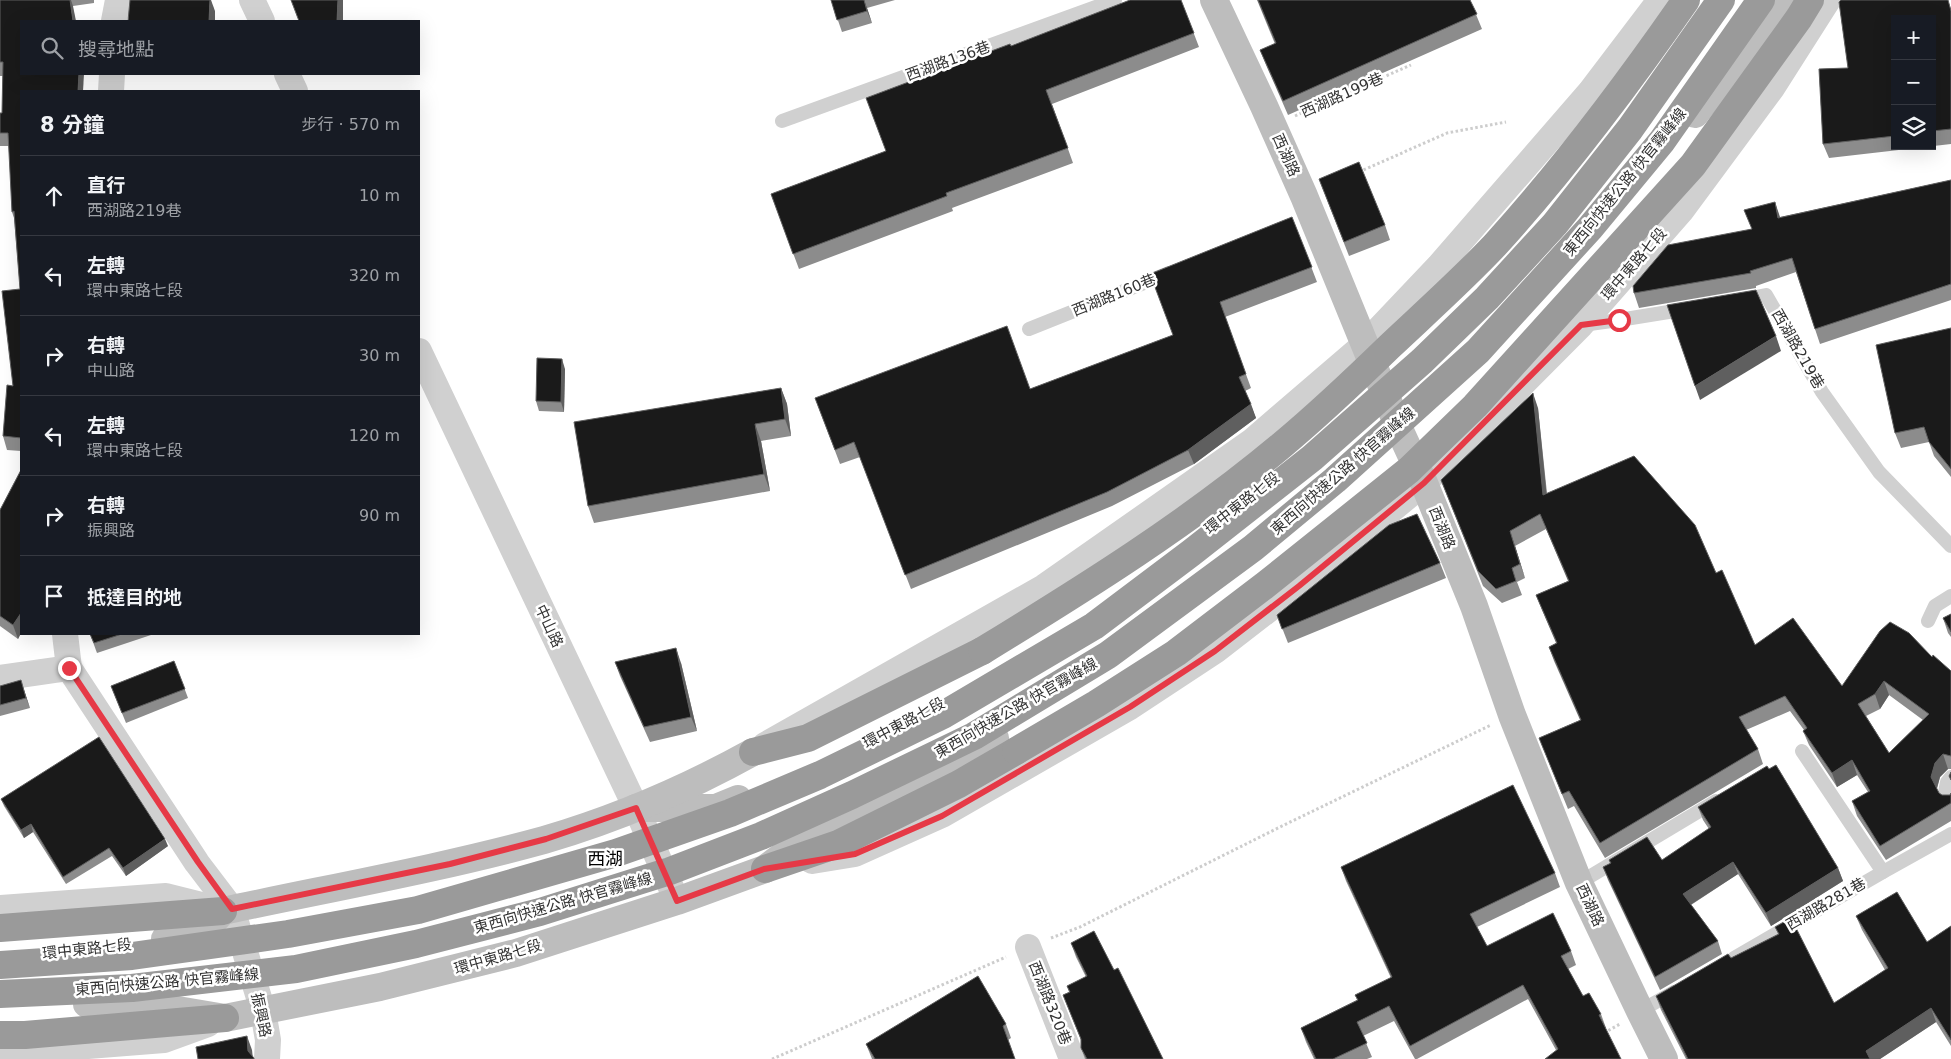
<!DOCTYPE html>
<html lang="zh-TW">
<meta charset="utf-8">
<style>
:root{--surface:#171b24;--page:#242831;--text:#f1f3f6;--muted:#9ea1a6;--line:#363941}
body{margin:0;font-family:"DejaVu Sans","Noto Sans TC",sans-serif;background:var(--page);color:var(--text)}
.controls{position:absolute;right:15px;top:15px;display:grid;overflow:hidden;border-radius:0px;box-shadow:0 5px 20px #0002}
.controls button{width:45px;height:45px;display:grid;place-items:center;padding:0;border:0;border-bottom:1px solid var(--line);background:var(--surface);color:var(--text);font:25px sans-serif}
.stop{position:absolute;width:15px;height:15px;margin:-11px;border:4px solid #e63946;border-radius:50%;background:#fff}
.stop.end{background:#e63946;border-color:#fff;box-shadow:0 1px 5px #0008}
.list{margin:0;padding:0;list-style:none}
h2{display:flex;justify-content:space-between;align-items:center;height:65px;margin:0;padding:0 20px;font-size:21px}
h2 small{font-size:16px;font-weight:400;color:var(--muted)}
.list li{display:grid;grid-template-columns:32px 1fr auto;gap:15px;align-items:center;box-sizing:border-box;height:80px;padding:0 20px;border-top:1px solid var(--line)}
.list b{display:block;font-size:19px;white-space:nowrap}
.list p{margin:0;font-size:16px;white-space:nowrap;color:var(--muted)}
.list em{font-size:16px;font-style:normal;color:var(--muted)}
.icon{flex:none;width:28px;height:28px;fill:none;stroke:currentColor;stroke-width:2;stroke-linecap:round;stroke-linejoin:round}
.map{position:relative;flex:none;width:1951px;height:1059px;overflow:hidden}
.search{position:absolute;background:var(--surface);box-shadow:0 5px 20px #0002;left:20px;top:20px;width:400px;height:55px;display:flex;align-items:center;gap:12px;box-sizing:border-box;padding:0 18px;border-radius:0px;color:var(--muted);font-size:19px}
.panel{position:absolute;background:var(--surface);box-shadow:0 5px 20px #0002;left:20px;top:90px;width:400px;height:545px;border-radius:0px}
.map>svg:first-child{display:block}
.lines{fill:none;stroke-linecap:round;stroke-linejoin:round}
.path{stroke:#cdcdcd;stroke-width:3;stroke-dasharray:2.5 2.5;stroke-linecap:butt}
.lane{stroke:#d0d0d0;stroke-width:14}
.street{stroke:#d0d0d0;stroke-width:26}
.secondary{stroke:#bdbdbd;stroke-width:28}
.highway{stroke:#9a9a9a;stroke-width:28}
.highway-bridge{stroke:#9a9a9a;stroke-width:28}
.wall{fill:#8c8c8c;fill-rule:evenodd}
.shaded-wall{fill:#5f5f5f}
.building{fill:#1a1a1a;stroke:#5f5f5f;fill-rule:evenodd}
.route{stroke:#e63946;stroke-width:6}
.labels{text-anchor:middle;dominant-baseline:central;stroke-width:5;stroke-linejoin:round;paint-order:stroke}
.street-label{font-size:15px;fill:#333;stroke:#fff}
.quarter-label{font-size:18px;fill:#000;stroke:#fff}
</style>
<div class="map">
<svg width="1951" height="1059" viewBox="0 0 1951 1059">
<rect width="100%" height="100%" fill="#fff"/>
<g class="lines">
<!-- path -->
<g class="path">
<path d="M1295 116 1411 65"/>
<path d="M1359 172 1447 133 1506 122"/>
<path d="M1051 938 1080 927 1282 826 1491 725"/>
<path d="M1604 1033 1620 1024"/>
<path d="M772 1059 1006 957"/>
</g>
<!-- lane -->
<g class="lane">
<path d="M782 121 1115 0"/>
<path d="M1740 300 1766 295 1822 392 1879 472 1951 546"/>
<path d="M1582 325 1619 320 1687 309"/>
<path d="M1029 329 1169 273"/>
<path d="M1928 621 1935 606 1951 596"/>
<path d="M1951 777 1947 782 1945 792 1951 802"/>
<path d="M1883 872 1951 834"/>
<path d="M1579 883 1716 801"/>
<path d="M1734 958 1883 872 1802 751"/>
<path d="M1640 1011 1674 992"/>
</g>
<!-- street -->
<g class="street">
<path d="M252 0 262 21"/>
<path d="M114 21 118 0"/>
<path d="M287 74 295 91"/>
<path d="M111 91 112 74"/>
<path d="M419 351 636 808 677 901"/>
<path d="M65 634 69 668 197 863 232 909 263 1011 268 1040 267 1059"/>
<path d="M0 678 69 668"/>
<path d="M765 745 1044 587 1251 442 1365 344 1439 266 1590 92 1660 0"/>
<path d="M812 861 855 854 942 815 1130 707 1215 651 1299 586 1424 483 1581 325 1681 211 1772 88 1828 0"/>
<path d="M0 908 166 896 218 909"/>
<path d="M1028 947 1072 1059"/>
<path d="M0 1053 164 1040 208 1024"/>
</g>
<!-- secondary -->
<g class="secondary">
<path d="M1214 0 1264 106 1304 196 1401 433 1424 483 1474 606 1512 715 1579 883 1640 1011 1664 1059"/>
<path d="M1695 114 1786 0"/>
<path d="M636 808H716L738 799"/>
<path d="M165 939 202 933 223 911C330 888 438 869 544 840 616 819 688 788 753 752"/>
<path d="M87 1004 130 1002 225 1018 380 987 516 953 677 901 765 869 831 819 942 769 995 738"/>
</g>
<!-- highway -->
<g class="highway">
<path d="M753 752 808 738 982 651"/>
<path d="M765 869 838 844 959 784 1016 751"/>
<path d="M0 928 223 911"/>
<path d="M0 1035H25L225 1018"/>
</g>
<!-- highway-bridge -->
<g class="highway-bridge">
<path d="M982 651C1085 588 1189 523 1282 445 1319 414 1355 380 1390 346 1425 313 1462 280 1495 245 1565 168 1627 85 1686 0"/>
<path d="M1016 751 1096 704 1176 653 1264 586 1409 470 1475 406 1693 165 1799 18 1810 0"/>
<path d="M0 965 132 956 288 934 418 910 616 853 730 813 820 775 943 715 1094 626 1191 553 1312 458 1422 361 1487 298 1555 224 1630 129 1721 0"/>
<path d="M0 994 132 988 296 969 416 944 540 912 670 871 761 836 852 795 974 736 1108 655 1253 548 1335 480 1478 351 1590 228 1662 141 1761 0"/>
</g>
</g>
<!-- wall -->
<g class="wall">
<path d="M0 0H94V3L73 6 21 91V451L7 450 3 436 13 386 20 289 14 218 12 212 9 146H0V113H2L3 76H0Z"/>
<path d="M831 0H895L867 8 872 23 842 32Z"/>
<path d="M1181 0 1199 47 1052 104 1073 163 952 208 953 211 799 269 771 194 886 151 1011 46Z"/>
<path d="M1257 0H1470L1482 29 1288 115 1266 65 1260 50 1275 44Z"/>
<path d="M1841 0H1948L1951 9V144L1829 158 1823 144 1819 69 1848 68 1839 2ZM1895 19H1932V146H1895Z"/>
<path d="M1319 179 1385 225 1390 240 1349 256Z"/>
<path d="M1951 180V300L1820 344 1796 272 1756 286V288L1639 308 1634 293 1752 229 1780 217Z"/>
<path d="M1292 217 1317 282 1225 317 1251 388 1245 391 1256 418 1194 464 1112 506 911 589 860 457 840 464 815 398 1030 389 1173 335Z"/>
<path d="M1951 328V477L1934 456 1929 442 1901 448 1895 433Z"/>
<path d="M565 369 564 412 539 411 536 401Z"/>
<path d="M781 388 787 404 791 436 761 441 770 491 594 523 588 506Z"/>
<path d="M1538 408 1547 493 1716 573 1755 645 1842 686 1932 657 1951 671V769H1948L1940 777 1937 789 1939 793 1942 795H1950L1951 793V821L1886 860 1857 816 1852 801 1868 792 1857 775 1837 787 1809 745 1803 731 1804 730 1790 711 1746 730 1758 749 1763 764 1605 858 1574 806 1568 809 1539 738 1580 720 1554 661 1549 647 1556 643 1542 610 1536 595 1568 581 1546 529 1515 546 1525 578 1517 582 1522 595 1502 603 1483 586 1441 480ZM1889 695 1923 720 1889 753 1866 716 1880 709Z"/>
<path d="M21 470V633L18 639 0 626V510Z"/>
<path d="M1440 563 1446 578 1288 643 1277 615Z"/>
<path d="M1951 614V637L1948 633 1943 618Z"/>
<path d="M90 634H154L97 653Z"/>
<path d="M174 661 188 698 126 723 111 686Z"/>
<path d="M615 662 681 663 697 731 650 742 620 676Z"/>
<path d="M0 686 24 690 30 708 0 716Z"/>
<path d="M1 799 168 846 126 876 112 856 66 884 33 832 24 838 4 806Z"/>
<path d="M1698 807 1838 868 1843 881 1771 926 1738 874 1691 905 1718 941 1722 954 1660 990 1608 880 1603 867 1610 864 1609 860H1662L1709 829 1703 820Z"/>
<path d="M1341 867 1555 873 1560 887 1477 927 1487 946 1571 951 1576 965 1568 969 1583 996 1601 1014 1606 1028 1556 1050 1528 999 1417 1059H1415L1394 1021 1363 1036 1372 1057 1367 1059H1314L1306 1042 1301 1028 1357 1000 1355 995 1391 978 1346 881Z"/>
<path d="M1856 916 1927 942 1951 926V1046L1936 1022 1880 1059H1686L1661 1010 1656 996 1778 934 1775 927 1834 1003 1885 970 1862 930Z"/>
<path d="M1071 943 1114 970 1163 1059H1085L1081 1048V1040L1063 995 1069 992 1067 986 1086 977 1076 957Z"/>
<path d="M1006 1024 1011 1038 1008 1040 1015 1059H872L866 1044Z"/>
</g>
<!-- shaded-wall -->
<g class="shaded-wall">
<path d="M70 0H71L73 6 76 21H73Z"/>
<path d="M210 0H211L215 11V21H209Z"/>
<path d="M338 0H343V21H337Z"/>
<path d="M864 0 867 8 872 23 867 11Z"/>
<path d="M79 74H84L83 91H78Z"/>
<path d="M1775 202 1780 217 1784 232 1778 218Z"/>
<path d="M1776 336 1781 351 1700 400 1695 386Z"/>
<path d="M562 359 565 369 564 412 561 402Z"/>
<path d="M781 388 787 404 791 436 785 419Z"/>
<path d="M1533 393 1538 408 1548 509 1543 495Z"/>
<path d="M1251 404 1256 418 1194 464 1188 450Z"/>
<path d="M755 424 761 441 770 491 764 474Z"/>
<path d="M1510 531 1515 546 1525 578 1520 564Z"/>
<path d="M21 613V633L18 639 13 625Z"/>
<path d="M676 648 681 663 697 731 691 717Z"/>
<path d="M21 680 24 690 30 708 26 698Z"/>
<path d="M1884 681 1889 695 1880 709 1875 694Z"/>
<path d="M1943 754 1948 769 1940 777 1936 791 1931 777 1935 763Z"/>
<path d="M1852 760 1857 775 1837 787 1832 773Z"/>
<path d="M31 824 33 832 24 838 21 830Z"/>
<path d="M165 839 168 846 126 876 123 868Z"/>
<path d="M1733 862 1738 874 1687 907 1683 894Z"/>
<path d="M1838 868 1843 881 1771 926 1766 913Z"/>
<path d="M1931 1008 1936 1022 1880 1059H1869L1866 1051Z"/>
<path d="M247 1036 252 1050 253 1059 248 1051Z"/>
</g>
<!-- building -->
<g class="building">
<path d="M0 0H70L73 21H21V74H79L78 91H21V438L3 436 7 385 13 386 2 291 20 289 14 211 12 212 8 133H0V113H2L3 62H0Z"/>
<path d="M130 0H210L209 21H128Z"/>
<path d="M291 0H338L337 21H299Z"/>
<path d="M831 0H864L867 11 837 20Z"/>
<path d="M1130 0H1181L1194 33 1046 90 1068 148 946 193 947 196 793 254 771 194 886 151 866 98 1010 44 1011 46Z"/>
<path d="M1258 0H1470L1477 14 1283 101 1260 50 1276 43Z"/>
<path d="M1841 0H1948L1951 11V129L1932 131V19H1895V136L1823 144 1819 69 1848 68 1839 2Z"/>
<path d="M1359 162 1385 225 1344 242 1319 179Z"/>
<path d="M1951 180V284L1815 329 1792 258 1750 271 1751 273 1634 293 1633 286 1668 245 1752 229 1744 210 1775 202 1778 218Z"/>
<path d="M1292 217 1312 267 1220 302 1246 374 1239 377 1251 404 1188 450 1107 492 905 575 854 442 835 450 815 398 1007 326 1030 389 1173 335 1150 274Z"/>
<path d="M1756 290 1776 336 1695 386 1667 305Z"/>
<path d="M1951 328V469L1929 442 1924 427 1895 433 1876 345Z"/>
<path d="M537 358 562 359 561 402 536 401Z"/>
<path d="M781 388 785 419 755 424 764 474 588 506 574 422Z"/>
<path d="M1533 393 1543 495 1634 456 1695 525 1716 573 1722 570 1755 645 1793 618 1842 686 1880 631 1890 622 1909 633 1932 657 1933 655 1951 671V756L1943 754 1935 763 1931 777 1939 793 1942 795H1950L1951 793V803L1880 846 1852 801 1870 791 1852 760 1832 773 1803 731 1807 728 1785 696 1739 717 1758 749 1600 843 1569 791 1562 794 1539 738 1581 720 1549 647 1557 643 1536 595 1569 581 1540 514 1510 531 1520 564 1512 568 1516 581 1496 589 1478 571 1441 480ZM1884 681 1929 714 1889 753 1858 704 1875 694Z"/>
<path d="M21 470V613L13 625 0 616V510Z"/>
<path d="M1417 514 1440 563 1282 629 1277 615 1389 525Z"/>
<path d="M1951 614V632L1943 618Z"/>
<path d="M90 634H122L94 643Z"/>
<path d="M676 648 691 717 644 727 615 662Z"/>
<path d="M174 661 185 689 122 713 111 686Z"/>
<path d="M21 680 26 698 0 705V686Z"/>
<path d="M99 737 165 839 123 868 109 848 63 877 31 824 21 830 1 799Z"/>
<path d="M1776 765 1838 868 1766 913 1733 862 1683 894 1718 941 1655 977 1603 867 1611 863 1609 860 1647 837 1662 860 1711 827 1698 807 1767 766 1769 769Z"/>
<path d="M1951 772V780L1949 776Z"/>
<path d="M1513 785 1555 873 1470 914 1487 946 1553 913 1571 951 1561 956 1583 996 1589 993 1601 1014 1599 1015 1621 1059H1545L1558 1049 1523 985 1410 1046 1389 1006 1357 1022 1367 1043 1333 1059H1316L1301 1028 1358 1000 1355 995 1392 977 1341 867Z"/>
<path d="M1897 892 1927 942 1951 926V1040L1931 1008 1866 1051 1870 1059H1688L1656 996 1728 954 1731 958 1779 934 1775 927 1791 918 1834 1003 1888 968 1856 916Z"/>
<path d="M1094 931 1114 970 1118 968 1163 1059H1087L1081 1048V1039L1063 995 1070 992 1067 986 1087 976 1071 943Z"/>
<path d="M978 976 1006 1024 1003 1026 1015 1059H875L866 1044Z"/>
<path d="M247 1036 248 1051 254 1058V1059H198L196 1047Z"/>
</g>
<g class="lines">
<!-- route -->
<path class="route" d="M69 668 198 862 232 909 450 864 546 839 636 808 677 901 764 869 855 854 942 816 1130 707 1215 651 1299 586 1424 483 1581 325 1619 320"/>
</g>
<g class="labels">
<!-- street labels -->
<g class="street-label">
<text transform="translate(948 61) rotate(-20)">西湖路136巷</text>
<text transform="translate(1342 95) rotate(-24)">西湖路199巷</text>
<text transform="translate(1286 155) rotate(66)">西湖路</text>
<text transform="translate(1625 182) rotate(-51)">東西向快速公路 快官霧峰線</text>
<text transform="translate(1634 264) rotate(-49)">環中東路七段</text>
<text transform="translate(1114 295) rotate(-22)">西湖路160巷</text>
<text transform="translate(1798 349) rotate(60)">西湖路219巷</text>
<text transform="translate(1343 471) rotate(-41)">東西向快速公路 快官霧峰線</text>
<text transform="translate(1242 503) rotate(-38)">環中東路七段</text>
<text transform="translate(1442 528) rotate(68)">西湖路</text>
<text transform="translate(549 626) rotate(65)">中山路</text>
<text transform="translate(1016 708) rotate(-30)">東西向快速公路 快官霧峰線</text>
<text transform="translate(904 723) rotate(-28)">環中東路七段</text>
<text transform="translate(563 903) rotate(-16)">東西向快速公路 快官霧峰線</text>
<text transform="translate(1826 904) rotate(-30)">西湖路281巷</text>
<text transform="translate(1590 905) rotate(65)">西湖路</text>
<text transform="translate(87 949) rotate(-6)">環中東路七段</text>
<text transform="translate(498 957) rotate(-16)">環中東路七段</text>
<text transform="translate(167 982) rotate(-5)">東西向快速公路 快官霧峰線</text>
<text transform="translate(1050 1003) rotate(68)">西湖路320巷</text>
<text transform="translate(261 1015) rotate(78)">振興路</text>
</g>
<!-- quarter labels -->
<g class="quarter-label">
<text x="605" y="858">西湖</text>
</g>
</g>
</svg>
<div class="controls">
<button>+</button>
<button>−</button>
<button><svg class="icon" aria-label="layers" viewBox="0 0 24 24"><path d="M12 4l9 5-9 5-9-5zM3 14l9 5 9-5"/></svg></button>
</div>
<div class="stop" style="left:1619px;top:320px"></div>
<div class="stop end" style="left:69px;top:668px"></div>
<div class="search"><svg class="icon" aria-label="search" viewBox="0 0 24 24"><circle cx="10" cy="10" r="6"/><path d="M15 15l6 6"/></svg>搜尋地點</div>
<section class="panel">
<h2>8 分鐘<small>步行 · 570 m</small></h2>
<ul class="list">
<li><svg class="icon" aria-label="ahead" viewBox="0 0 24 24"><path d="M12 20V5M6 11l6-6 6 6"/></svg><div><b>直行</b><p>西湖路219巷</p></div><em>10 m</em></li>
<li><svg class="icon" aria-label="left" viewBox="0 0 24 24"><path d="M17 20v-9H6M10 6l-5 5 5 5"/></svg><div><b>左轉</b><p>環中東路七段</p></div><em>320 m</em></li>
<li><svg class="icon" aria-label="right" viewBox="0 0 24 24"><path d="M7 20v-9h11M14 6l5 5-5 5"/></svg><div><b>右轉</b><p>中山路</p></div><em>30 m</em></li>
<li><svg class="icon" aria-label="left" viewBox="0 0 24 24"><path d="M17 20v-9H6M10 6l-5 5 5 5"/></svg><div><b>左轉</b><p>環中東路七段</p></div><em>120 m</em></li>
<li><svg class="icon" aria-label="right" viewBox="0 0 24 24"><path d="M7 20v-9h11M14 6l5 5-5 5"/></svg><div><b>右轉</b><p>振興路</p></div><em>90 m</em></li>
<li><svg class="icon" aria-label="arrive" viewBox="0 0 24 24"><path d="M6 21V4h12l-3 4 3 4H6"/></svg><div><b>抵達目的地</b></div></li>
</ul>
</section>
</div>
